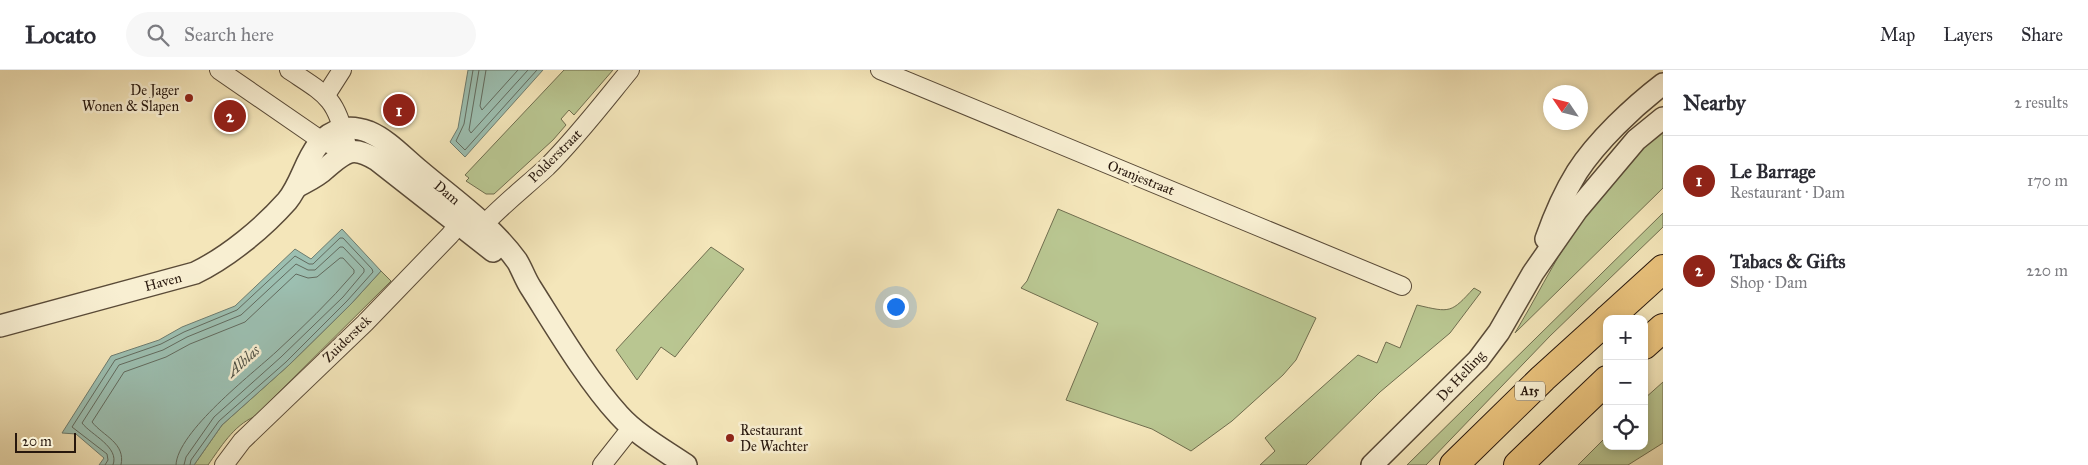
<!DOCTYPE html>
<meta charset="utf-8">
<style>
:root{--surface:#fff;--page:#f7f7f7;--text:#2b2b33;--muted:#7c7c81;--line:#e1e1e2;--accent:#8f2418}
body{margin:0;font-family:"IM FELL Great Primer",serif;background:var(--page);color:var(--text)}
.controls{position:absolute;right:15px;bottom:15px;display:grid;overflow:hidden;border-radius:10px;box-shadow:0 2px 8px #0003}
.controls button{width:45px;height:45px;display:grid;place-items:center;padding:0;border:0;border-bottom:1px solid var(--line);background:var(--surface);color:var(--text);font:25px sans-serif}
.compass{position:absolute;left:1543px;top:15px;width:45px;height:45px;border-radius:50%;background:var(--surface);box-shadow:0 2px 8px #0003;rotate:305deg}
.scale{position:absolute;left:15px;bottom:12px;width:61px;box-sizing:border-box;padding-left:5px;border:2px solid #27170d;border-top:0;font-size:14px;line-height:18px;white-space:nowrap;color:#27170d;-webkit-text-stroke:4px #f8efd2;paint-order:stroke}
.you{position:absolute;left:895px;top:236px;width:18px;height:18px;margin:-12px;border:4px solid #fff;border-radius:50%;background:#1a73e8;box-shadow:0 0 0 8px #1a73e833}
.badge{display:grid;place-items:center;width:32px;height:32px;border-radius:50%;background:var(--accent);color:#fff;font-size:16px;font-weight:700}
.pin{position:absolute;translate:-50% -50%;border:2px solid #fff;box-shadow:0 1px 5px #0006}
.list{margin:0;padding:0;list-style:none}
h2{display:flex;justify-content:space-between;align-items:center;height:65px;margin:0;padding:0 20px;font-size:21px}
h2 small{font-size:16px;font-weight:400;color:var(--muted)}
.list li{display:grid;grid-template-columns:32px 1fr auto;gap:15px;align-items:center;box-sizing:border-box;height:90px;padding:0 20px;border-top:1px solid var(--line)}
.list b{display:block;font-size:19px;white-space:nowrap}
.list p{margin:0;font-size:16px;white-space:nowrap;color:var(--muted)}
.list em{font-size:16px;font-style:normal;color:var(--muted)}
.icon{flex:none;width:28px;height:28px;fill:none;stroke:currentColor;stroke-width:2;stroke-linecap:round;stroke-linejoin:round}
.map{position:relative;flex:none;width:1663px;height:395px;overflow:hidden}
header{display:flex;align-items:center;gap:30px;box-sizing:border-box;height:70px;padding:0 25px;background:var(--surface);border-bottom:1px solid var(--line)}
header strong{font-size:24px}
nav{display:flex;gap:28px;margin-inline-start:auto;font-size:18px}
.search{width:350px;height:45px;background:var(--page);display:flex;align-items:center;gap:12px;box-sizing:border-box;padding:0 18px;border-radius:28px;color:var(--muted);font-size:19px}
main{display:flex}
aside{flex:1;background:var(--surface)}
.map>svg:first-child{display:block}
.green{fill:#b9c691;stroke:#706e4f}
.water{fill:#9cbfb1;stroke:#6d7c6f}
.lines{fill:none;stroke-linecap:round;stroke-linejoin:round}
.shore{stroke:#626b5f;stroke-width:1}
.minor-casing{stroke:#5a4b38;stroke-width:20}
.tertiary-casing{stroke:#5a4b38;stroke-width:24}
.motorway-casing{stroke:#27170d;stroke-width:30}
.minor{stroke:#f8efd2;stroke-width:18}
.tertiary{stroke:#f8efd2;stroke-width:21}
.motorway{stroke:#eac37d;stroke-width:28}
.poi-dot{fill:#8f2418;stroke:#f8efd2;stroke-width:2}
.labels{text-anchor:middle;dominant-baseline:central;stroke-width:5;stroke-linejoin:round;paint-order:stroke}
.shield{fill:#f8efd2;stroke:#665848;stroke-width:1}
.shield-label{font-size:12px;font-weight:bold;fill:#27170d}
.poi-label{font-size:14px;fill:#27170d;stroke:#f8efd2;text-anchor:end}
.street-label{font-size:14px;fill:#27170d;stroke:#f8efd2}
.water-label{font-size:15px;font-style:italic;fill:#505246;stroke:#f8efd2}
</style>
<header>
<strong>Locato</strong>
<div class="search"><svg class="icon" aria-label="search" viewBox="0 0 24 24"><circle cx="10" cy="10" r="6"/><path d="M15 15l6 6"/></svg>Search here</div>
<nav><a>Map</a><a>Layers</a><a>Share</a></nav>
</header>
<main>
<div class="map">
<svg width="1663" height="395" viewBox="0 0 1663 395">
<rect width="100%" height="100%" fill="#f4e6ba"/>
<filter id="stains"><feTurbulence type="fractalNoise" baseFrequency=".004" numOctaves="4"/><feColorMatrix values="0 0 0 0 .2 0 0 0 0 .09 0 0 0 0 .02 0 0 0 .5 -.17"/></filter>
<radialGradient id="worn" r=".72"><stop offset=".6" stop-color="#630" stop-opacity="0"/><stop offset="1" stop-color="#630" stop-opacity=".3"/></radialGradient>
<!-- green -->
<g class="green">
<path d="M564 0H613L574 45 569 40 561 49 566 55 553 70 494 124H486L466 111 469 108 465 105Z"/>
<path d="M1663 59V118L1515 263C1535 230 1552 195 1573 163 1599 126 1629 90 1663 59Z"/>
<path d="M1058 139 1316 248 1296 290 1283 305 1232 351 1191 381 1152 359 1066 330 1098 253 1021 218 1027 211Z"/>
<path d="M1663 143V157L1550 266 1426 395H1407Z"/>
<path d="M711 177 744 199 675 287 661 277 637 310 616 280Z"/>
<path d="M381 201 391 211 254 347C234 355 220 378 208 395H194L222 355 289 295 351 234Z"/>
<path d="M1474 218 1481 222 1450 263 1380 322 1306 395H1260L1275 381 1265 368 1358 285 1377 293 1386 272 1400 278 1417 235C1451 243 1451 243 1474 218Z"/>
<path d="M1663 312V373L1628 395H1578L1607 366V376H1644V329Z"/>
</g>
<!-- water -->
<g class="water">
<path d="M468 0H543L465 87 450 72 458 58Z"/>
<path d="M342 159 381 201 351 234 289 295 222 355 194 395H99L104 388 76 364 62 363 111 286 159 270 182 257 235 236 295 179 311 189Z"/>
</g>
<g class="lines">
<!-- shore -->
<g class="shore">
<path d="M473 0 464 54 456 71 465 80 537 0"/>
<path d="M479 0 469 60 471 63 528 0"/>
<path d="M486 0 480 36 482 40 518 0"/>
<path d="M105 395 108 390 107 384 72 357 115 290 161 274 184 262 237 240 295 186 309 194H313L340 168H343L372 199 373 202 347 231 286 292 219 351 191 390 190 395"/>
<path d="M113 395C120 377 91 365 82 353L119 295 163 280 187 267 241 245 296 194 308 200H315L340 177H343L364 199V202L343 227 281 287 214 347 186 387 184 395"/>
<path d="M121 395C126 373 103 366 92 352L124 302 166 287 190 274 245 252 296 204 308 208 317 207 340 188H343L354 200V203C330 231 303 257 276 282 252 304 177 362 176 395"/>
</g>
<!-- minor casing -->
<g class="minor-casing">
<g id="minor">
<path d="M219 0 322 71 348 82"/>
<path d="M289 0C325 24 336 27 346 72"/>
<path d="M880 0 1402 216"/>
<path d="M326 25 342 0"/>
<path d="M476 163C498 138 523 119 547 97 577 67 603 33 630 0"/>
<path d="M224 395 242 371 365 253 450 165 467 144"/>
<path d="M602 395 632 357"/>
</g>
</g>
<!-- tertiary casing -->
<g class="tertiary-casing">
<g id="tertiary">
<path d="M298 116C307 111 318 106 325 99 346 81 352 75 377 90L493 181"/>
<path d="M1546 169C1554 146 1564 123 1577 102 1597 71 1633 37 1663 14"/>
<path d="M0 256 195 203C228 187 263 158 287 131 307 107 307 68 343 59 351 57 361 59 369 62 388 70 404 88 420 101 453 129 491 155 517 191 522 199 525 209 531 218 557 259 587 310 619 345 637 365 664 380 686 395"/>
<path d="M1372 395 1478 290 1499 262 1533 203 1577 140 1636 70 1663 48"/>
</g>
</g>
<!-- motorway casing -->
<g class="motorway-casing">
<g id="motorway">
<path d="M1608 249 1663 199"/>
<path d="M1644 275 1663 258"/>
<path d="M1454 395 1543 308 1607 250"/>
<path d="M1518 395 1607 310"/>
</g>
</g>
<!-- minor -->
<use href="#minor" class="minor"/>
<!-- tertiary -->
<use href="#tertiary" class="tertiary"/>
<!-- motorway -->
<use href="#motorway" class="motorway"/>
</g>
<!-- markers -->
<g class="poi-dot">
<circle cx="189" cy="28" r="5"/>
<circle cx="730" cy="368" r="5"/>
</g>
<g class="labels">
<!-- shield labels -->
<rect class="shield" x="1515" y="311.5" width="30" height="19" rx="4"/>
<g class="shield-label">
<text x="1530" y="321">A15</text>
</g>
<!-- poi labels -->
<g class="poi-label">
<text x="179" y="20">De Jager<tspan x="179" dy="16">Wonen &amp; Slapen</tspan></text>
<text x="740" y="360" text-anchor="start">Restaurant<tspan x="740" dy="16">De Wachter</tspan></text>
</g>
<!-- street labels -->
<g class="street-label">
<text transform="translate(555 86) rotate(-45)">Polderstraat</text>
<text transform="translate(1141 108) rotate(22)">Oranjestraat</text>
<text transform="translate(447 123) rotate(40)">Dam</text>
<text transform="translate(163 212) rotate(-15)">Haven</text>
<text transform="translate(347 269) rotate(-44)">Zuiderstek</text>
<text transform="translate(1461 306) rotate(-47)">De Helling</text>
</g>
<!-- water labels -->
<g class="water-label">
<text transform="translate(243 291) rotate(-42)">Alblas</text>
</g>
</g>
<rect width="100%" height="100%" filter="url(#stains)"/>
<rect width="100%" height="100%" fill="url(#worn)"/>
</svg>
<div class="controls">
<button>+</button>
<button>−</button>
<button><svg class="icon" aria-label="locate" viewBox="0 0 24 24"><circle cx="12" cy="12" r="6"/><path d="M12 2v4M12 18v4M2 12h4M18 12h4"/></svg></button>
</div>
<svg class="compass" viewBox="-18 -18 36 36"><path d="M0-13l5 13h-10z" fill="#e53935"/><path d="M0 13l5-13h-10z" fill="#7c7c81"/></svg>
<div class="scale">20 m</div>
<div class="you"></div>
<div class="pin badge" style="left:399px;top:40px">1</div>
<div class="pin badge" style="left:230px;top:46px">2</div>
</div>
<aside>
<h2>Nearby<small>2 results</small></h2>
<ul class="list">
<li><span class="badge">1</span><div><b>Le Barrage</b><p>Restaurant · Dam</p></div><em>170 m</em></li>
<li><span class="badge">2</span><div><b>Tabacs &amp; Gifts</b><p>Shop · Dam</p></div><em>220 m</em></li>
</ul>
</aside>
</main>
